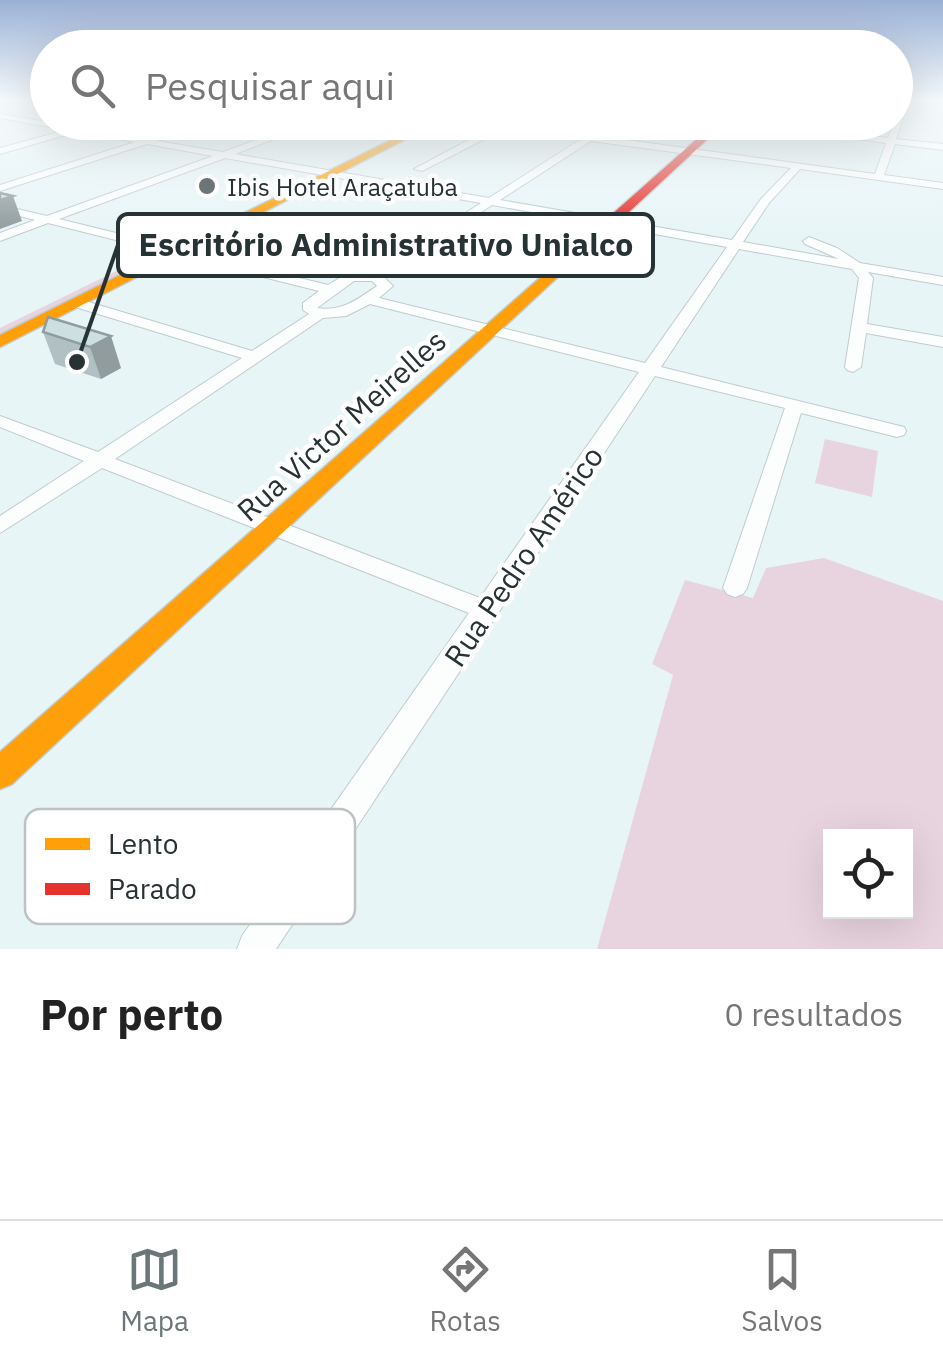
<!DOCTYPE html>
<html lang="pt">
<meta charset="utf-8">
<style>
:root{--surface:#fff;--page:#f6f6f6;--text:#222;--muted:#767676;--line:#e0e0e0;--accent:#6b7678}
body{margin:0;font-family:"IBM Plex Sans",sans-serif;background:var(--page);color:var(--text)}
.controls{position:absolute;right:30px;bottom:30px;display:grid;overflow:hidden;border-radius:0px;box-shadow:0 10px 40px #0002}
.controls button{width:90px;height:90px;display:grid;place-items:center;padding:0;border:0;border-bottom:2px solid var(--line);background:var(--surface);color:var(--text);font:50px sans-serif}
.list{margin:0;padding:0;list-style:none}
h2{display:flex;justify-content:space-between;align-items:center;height:130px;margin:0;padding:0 40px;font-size:42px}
h2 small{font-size:32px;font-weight:400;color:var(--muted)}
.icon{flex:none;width:55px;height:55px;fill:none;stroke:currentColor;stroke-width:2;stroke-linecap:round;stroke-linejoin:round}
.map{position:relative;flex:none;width:943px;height:949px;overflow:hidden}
.search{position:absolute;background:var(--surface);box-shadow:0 10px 40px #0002;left:30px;right:30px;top:30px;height:110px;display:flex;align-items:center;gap:25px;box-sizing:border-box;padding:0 35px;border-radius:55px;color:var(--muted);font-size:38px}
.sheet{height:270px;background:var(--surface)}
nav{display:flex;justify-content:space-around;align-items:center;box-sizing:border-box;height:140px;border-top:2px solid var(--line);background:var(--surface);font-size:28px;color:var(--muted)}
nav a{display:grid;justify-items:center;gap:5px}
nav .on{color:var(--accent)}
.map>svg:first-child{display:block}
.green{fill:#e8d4df;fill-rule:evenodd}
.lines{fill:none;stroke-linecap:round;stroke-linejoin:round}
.street-casing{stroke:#c0cbcd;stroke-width:2}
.slow-casing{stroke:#c0cbcd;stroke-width:3}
.jam-casing{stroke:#c0cbcd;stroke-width:3}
.street{fill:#fcfefe;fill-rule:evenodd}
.slow{fill:#ff9f0a;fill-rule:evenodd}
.jam{fill:#e5322d;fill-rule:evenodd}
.wall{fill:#b1c0c2}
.shaded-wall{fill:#909c9e}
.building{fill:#cedfe2;stroke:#909c9e;stroke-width:2.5}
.poi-dot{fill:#6b7678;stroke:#fff;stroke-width:4}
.labels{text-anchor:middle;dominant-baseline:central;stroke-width:9;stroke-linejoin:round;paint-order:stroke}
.far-poi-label{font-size:25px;fill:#273234;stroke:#fff;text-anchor:start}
.street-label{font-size:30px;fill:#273234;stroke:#fff}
.key{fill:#fff;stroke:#bec2c2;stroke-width:2.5}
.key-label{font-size:28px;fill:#273234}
.leader{fill:none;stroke:#273234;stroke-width:4}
.callout-dot{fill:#273234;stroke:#fff;stroke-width:4}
.callout{fill:#fff;stroke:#273234;stroke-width:4}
.callout-label{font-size:32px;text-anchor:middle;font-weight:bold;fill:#273234}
</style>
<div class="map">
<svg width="943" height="949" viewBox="0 0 943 949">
<rect width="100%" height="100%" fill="#e8f5f7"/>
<!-- green -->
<g class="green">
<path d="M151 254H161L0 336V328Z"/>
<path d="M825 439 878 451 872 497 815 483Z"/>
<path d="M824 558 943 601V949H597L673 675 652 664 685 580 753 598 766 568ZM830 836H906V912H830Z"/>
</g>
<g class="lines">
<!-- street casing -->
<g class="street-casing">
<path id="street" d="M902 99H910L896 139 943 144V150L895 144 884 175 943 183V189L800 169 769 203 743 242 839 259 805 244 803 241 809 237 837 248 860 263 943 277V285L868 272 873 278 867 324 943 337V347L866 333 861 367 853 372 847 370 845 367 859 278 852 269 739 249 661 367 904 427 906 431 904 435 897 437 801 413 747 588 743 594 735 597 727 594 723 588 785 408 655 376 276 949H237L242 936 469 613 102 468 0 533V516L84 461 0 427V416L98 452 242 358 72 306V300H82L252 351 309 314 303 310V303L319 291 48 223 0 241V233L35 220 0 211V205L47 216 213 156 147 144 0 191V185L135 142 76 132 0 154V148L66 130 0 118V114L146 139 198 122H212L157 141 223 152 306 122H319L235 154 489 198 581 139 504 129 422 171 414 169 493 127 470 122H496L587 135 607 122H617L597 136 875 174 886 143 734 122H763L888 138ZM591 141 791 168 761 199 732 240 500 200ZM225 158 481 203 372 273 346 274 328 285 59 219ZM492 205 727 247 645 363 379 298 393 286 384 277ZM354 281H372L377 286C358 299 342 312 317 308ZM370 304 639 372 480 598 115 459 323 318 346 316Z"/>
</g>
<!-- slow casing -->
<g class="slow-casing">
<g id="slow">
<path d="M427 122H439L0 347V335Z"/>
<path d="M565 256 577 259 12 784 0 789V752Z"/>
</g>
</g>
<!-- jam casing -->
<g class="jam-casing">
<path id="jam" d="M716 122H726L575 262H565V256Z"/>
</g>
<!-- street -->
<use href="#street" class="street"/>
<!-- slow -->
<use href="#slow" class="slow"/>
<!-- jam -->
<use href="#jam" class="jam"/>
</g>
<!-- wall -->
<g class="wall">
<path d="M436 122H482V128L471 134 436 130Z"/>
<path d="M48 317 121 368 101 379 55 364 43 332Z"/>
</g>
<!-- shaded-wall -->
<g class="shaded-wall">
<path d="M471 122H482V128L471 134Z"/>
<path d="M13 196 22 221 0 229V200Z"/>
<path d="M111 336 121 368 101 379 90 347Z"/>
</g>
<!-- building -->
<g class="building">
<path d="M0 193 13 196 0 200Z"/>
<path d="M48 317 111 336 90 347 43 332Z"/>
</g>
<!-- sky -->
<linearGradient id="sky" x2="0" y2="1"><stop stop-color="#9bb0d5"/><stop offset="0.43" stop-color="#f5fafb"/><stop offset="1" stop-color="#f5fafb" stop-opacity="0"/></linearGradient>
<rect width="943" height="232" fill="url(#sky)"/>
<!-- markers -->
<circle class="poi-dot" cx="207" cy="186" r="10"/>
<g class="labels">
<!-- far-poi labels -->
<g class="far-poi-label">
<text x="227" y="186">Ibis Hotel Araçatuba</text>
</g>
<!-- street labels -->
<g class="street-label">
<text transform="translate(341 425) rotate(-42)">Rua Victor Meirelles</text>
<text transform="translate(523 556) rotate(-56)">Rua Pedro Américo</text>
</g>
</g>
<!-- legend -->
<rect x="25" y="809" width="330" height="115" rx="15" class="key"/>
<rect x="45" y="838" width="45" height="12" fill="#ff9f0a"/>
<rect x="45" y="883" width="45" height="12" fill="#e5322d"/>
<g class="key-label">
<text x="108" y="854">Lento</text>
<text x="108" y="899">Parado</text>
</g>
<!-- callouts -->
<path class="leader" d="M77 362L118 245"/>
<circle class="callout-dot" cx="77" cy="362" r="10"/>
<rect class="callout" x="118" y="214" width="535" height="62" rx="10"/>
<g class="callout-label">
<text x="386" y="256">Escritório Administrativo Unialco</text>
</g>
</svg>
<div class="controls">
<button><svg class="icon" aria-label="locate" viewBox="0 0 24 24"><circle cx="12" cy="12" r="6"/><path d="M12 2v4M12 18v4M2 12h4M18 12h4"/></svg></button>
</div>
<div class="search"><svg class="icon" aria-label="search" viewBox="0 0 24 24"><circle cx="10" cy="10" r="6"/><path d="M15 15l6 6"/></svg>Pesquisar aqui</div>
</div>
<section class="sheet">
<h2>Por perto<small>0 resultados</small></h2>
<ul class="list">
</ul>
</section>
<nav>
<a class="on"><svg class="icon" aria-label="map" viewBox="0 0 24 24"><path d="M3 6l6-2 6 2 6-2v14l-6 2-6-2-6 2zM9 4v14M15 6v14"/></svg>Mapa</a>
<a><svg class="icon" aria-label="directions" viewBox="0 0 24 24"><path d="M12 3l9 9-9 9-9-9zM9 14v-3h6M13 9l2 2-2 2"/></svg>Rotas</a>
<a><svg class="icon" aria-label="saved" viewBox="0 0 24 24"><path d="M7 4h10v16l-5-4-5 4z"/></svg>Salvos</a>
</nav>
